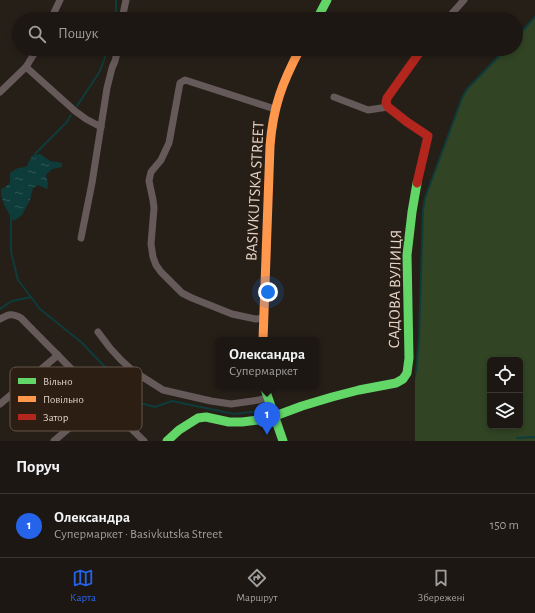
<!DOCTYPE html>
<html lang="uk">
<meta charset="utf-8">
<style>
:root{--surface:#1c1712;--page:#25201b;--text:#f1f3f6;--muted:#a09f9f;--line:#3a3632;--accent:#2563eb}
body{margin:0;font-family:"Alegreya Sans",sans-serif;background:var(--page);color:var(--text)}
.controls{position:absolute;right:12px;bottom:12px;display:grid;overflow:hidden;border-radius:6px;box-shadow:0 2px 6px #0003}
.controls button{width:36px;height:36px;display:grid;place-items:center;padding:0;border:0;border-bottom:1px solid var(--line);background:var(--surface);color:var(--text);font:20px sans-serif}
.you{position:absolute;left:268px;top:292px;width:14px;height:14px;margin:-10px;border:3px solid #fff;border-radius:50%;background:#1a73e8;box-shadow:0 0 0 6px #1a73e833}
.badge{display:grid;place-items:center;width:26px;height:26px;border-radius:50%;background:var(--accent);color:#fff;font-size:13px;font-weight:700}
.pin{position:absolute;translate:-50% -33px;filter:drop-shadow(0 1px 2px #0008)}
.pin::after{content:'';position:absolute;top:21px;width:14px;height:12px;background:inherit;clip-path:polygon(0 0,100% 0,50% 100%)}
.popup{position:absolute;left:215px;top:337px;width:104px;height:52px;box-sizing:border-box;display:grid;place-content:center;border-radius:6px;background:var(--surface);filter:drop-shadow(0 1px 3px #0005);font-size:13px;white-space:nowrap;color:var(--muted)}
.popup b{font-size:15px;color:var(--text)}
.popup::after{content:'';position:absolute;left:50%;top:100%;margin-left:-8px;border:8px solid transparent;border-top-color:var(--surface)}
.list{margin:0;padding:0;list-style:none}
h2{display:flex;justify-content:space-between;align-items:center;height:52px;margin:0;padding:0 16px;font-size:17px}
h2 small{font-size:13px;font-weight:400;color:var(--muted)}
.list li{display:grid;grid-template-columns:26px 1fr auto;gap:12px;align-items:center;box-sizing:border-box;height:64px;padding:0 16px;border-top:1px solid var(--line)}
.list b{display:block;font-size:15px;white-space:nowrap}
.list p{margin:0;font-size:13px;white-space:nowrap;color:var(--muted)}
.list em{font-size:13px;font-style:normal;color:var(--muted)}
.icon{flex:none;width:22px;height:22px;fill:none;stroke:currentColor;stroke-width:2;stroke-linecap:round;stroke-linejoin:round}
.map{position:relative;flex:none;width:535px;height:441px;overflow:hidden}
.search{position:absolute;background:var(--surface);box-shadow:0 2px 6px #0003;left:12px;right:12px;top:12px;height:44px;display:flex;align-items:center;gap:10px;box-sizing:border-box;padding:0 14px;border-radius:22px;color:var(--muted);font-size:15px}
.sheet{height:116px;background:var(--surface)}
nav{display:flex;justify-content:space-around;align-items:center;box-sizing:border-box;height:56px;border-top:1px solid var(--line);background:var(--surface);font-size:11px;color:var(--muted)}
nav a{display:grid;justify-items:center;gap:2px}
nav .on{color:var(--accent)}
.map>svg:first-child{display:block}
.green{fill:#314424;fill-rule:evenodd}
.water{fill:url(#water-ripples)}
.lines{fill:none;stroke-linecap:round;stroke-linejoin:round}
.stream{stroke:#0d3c3b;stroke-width:2}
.street{stroke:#665959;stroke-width:7}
.fast{stroke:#63d668;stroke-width:9}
.slow{stroke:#ff974d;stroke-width:9}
.jam{stroke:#b3261e;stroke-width:9}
.labels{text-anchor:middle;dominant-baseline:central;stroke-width:3;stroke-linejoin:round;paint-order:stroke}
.street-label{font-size:16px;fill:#dfd5cd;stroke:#2c1e12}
.key{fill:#2c1e12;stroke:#62554a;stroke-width:1}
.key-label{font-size:11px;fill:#dfd5cd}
</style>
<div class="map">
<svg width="535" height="441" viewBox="0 0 535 441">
<defs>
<pattern id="water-ripples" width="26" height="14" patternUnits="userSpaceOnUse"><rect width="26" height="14" fill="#0d3c3b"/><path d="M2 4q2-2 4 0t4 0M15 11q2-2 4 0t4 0" fill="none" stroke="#305756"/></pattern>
</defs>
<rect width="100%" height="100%" fill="#261f18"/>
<!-- green -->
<path class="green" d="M535 17V441H415V380L419 338 423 210 425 198 462 98 467 89 506 49H516V38ZM490 360H520V426H490Z"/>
<!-- water -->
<path class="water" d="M40 154 50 161 62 163V167L52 169 46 175 48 184 47 189 38 185 33 188 30 200 22 215 14 221C8 212 0 201 1 189L5 187 10 183V173L18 168 26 167 32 156Z"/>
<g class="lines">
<!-- stream -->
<g class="stream">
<path d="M116 19V0"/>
<path d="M516 38 535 17"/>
<path d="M77 106 100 71 108 49"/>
<path d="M34 158 35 154 67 122 71 115"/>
<path d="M11 216V252L18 280 40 309 81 342 105 367 133 401 155 407 172 401 234 414 260 411"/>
<path d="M0 309 12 301 31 297"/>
<path d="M416 372 419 338 423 210 425 198 462 98 467 89 506 49"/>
<path d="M517 438 535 437"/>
</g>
<!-- street -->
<g class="street">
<path d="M51 19 60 0"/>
<path d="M122 19 126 0"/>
<path d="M447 19 464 0"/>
<path d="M26 67 75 111 86 119 101 127"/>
<path d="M0 92 26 67 37 49"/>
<path d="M334 97 368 110 388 107"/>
<path d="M81 238 92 183 107 88 112 68 115 61 118 49"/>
<path d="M264 318 256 319 232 314 192 298 182 293 161 272 156 265 153 257 151 244 154 208 153 200 149 181 150 176 151 172 161 160 169 143 180 83 185 80 275 109"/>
<path d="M0 319C9 314 12 313 21 318L102 400 144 441"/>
<path d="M98 332 110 348 121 360 131 369 141 376 163 390 211 401 231 404 259 400 268 397"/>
<path d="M0 404 58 355"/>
<path d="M54 441 102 400"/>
</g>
<!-- fast -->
<g class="fast">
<path d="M317 19 327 0"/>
<path d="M264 386 283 441"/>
<path d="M167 441 179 430 198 418 206 417 229 422H242L267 419 302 406 332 397 359 390 396 383 403 379 407 373 409 358 407 255 412 212 417 183"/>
</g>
<!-- slow -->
<path class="slow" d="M263 340 270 146C273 107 282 83 300 49"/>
<!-- jam -->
<path class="jam" d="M417 183 428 136 407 122 388 107 386 103 387 98 422 49"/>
</g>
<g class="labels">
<!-- street labels -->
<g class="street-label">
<text transform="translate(255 191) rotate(-87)">BASIVKUTSKA STREET</text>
<text transform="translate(395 289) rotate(-89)">САДОВА ВУЛИЦЯ</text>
</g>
</g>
<!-- legend -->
<rect x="10" y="367" width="132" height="64" rx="6" class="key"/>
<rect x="18" y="378" width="18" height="6" fill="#63d668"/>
<rect x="18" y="396" width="18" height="6" fill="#ff974d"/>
<rect x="18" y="414" width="18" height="6" fill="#b3261e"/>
<g class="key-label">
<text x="43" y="385">Вільно</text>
<text x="43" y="403">Повільно</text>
<text x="43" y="421">Затор</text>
</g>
</svg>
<div class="controls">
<button><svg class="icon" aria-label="locate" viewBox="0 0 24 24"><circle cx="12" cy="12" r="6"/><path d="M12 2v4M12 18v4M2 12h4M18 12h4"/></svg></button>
<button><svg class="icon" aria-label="layers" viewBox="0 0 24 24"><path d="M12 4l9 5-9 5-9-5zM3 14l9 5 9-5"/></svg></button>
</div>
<div class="you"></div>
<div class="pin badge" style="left:267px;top:435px">1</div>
<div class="popup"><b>Олександра</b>Супермаркет</div>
<div class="search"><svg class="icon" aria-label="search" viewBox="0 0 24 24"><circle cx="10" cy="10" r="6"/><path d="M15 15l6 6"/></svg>Пошук</div>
</div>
<section class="sheet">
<h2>Поруч<small></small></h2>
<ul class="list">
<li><span class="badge">1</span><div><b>Олександра</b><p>Супермаркет · Basivkutska Street</p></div><em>150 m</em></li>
</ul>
</section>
<nav>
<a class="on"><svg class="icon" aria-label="map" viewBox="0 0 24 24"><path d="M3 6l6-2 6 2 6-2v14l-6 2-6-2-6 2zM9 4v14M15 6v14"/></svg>Карта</a>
<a><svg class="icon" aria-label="directions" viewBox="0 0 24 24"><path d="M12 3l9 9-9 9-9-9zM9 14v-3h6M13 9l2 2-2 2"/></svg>Маршрут</a>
<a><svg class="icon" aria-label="saved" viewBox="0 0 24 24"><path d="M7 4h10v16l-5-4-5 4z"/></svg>Збережені</a>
</nav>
